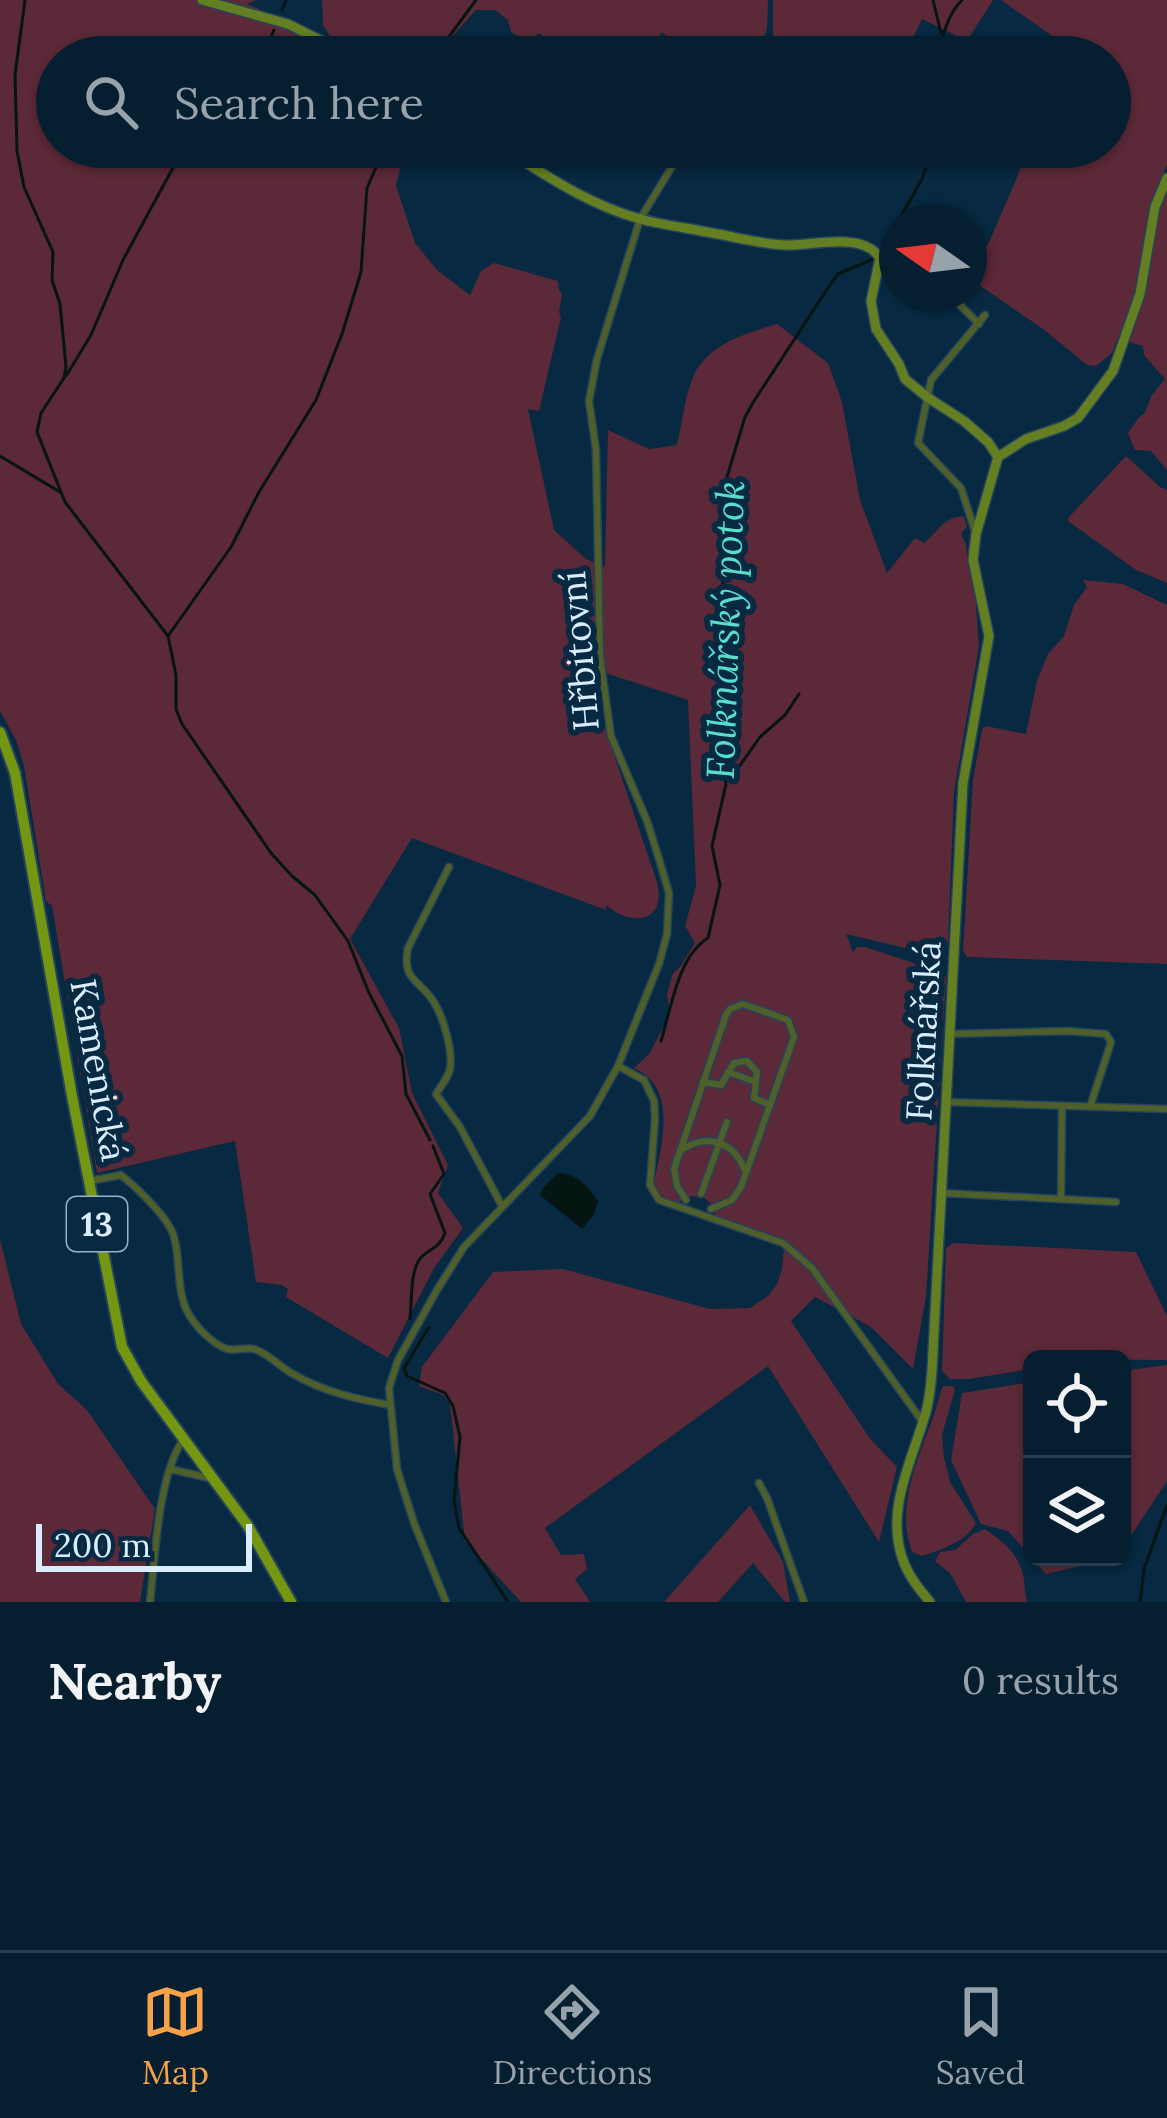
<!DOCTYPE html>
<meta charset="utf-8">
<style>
:root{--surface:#051f31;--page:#132c3d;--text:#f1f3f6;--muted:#97a2ab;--line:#263d4d;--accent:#f7a248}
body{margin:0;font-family:Lora,serif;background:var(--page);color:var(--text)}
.controls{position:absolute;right:36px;bottom:36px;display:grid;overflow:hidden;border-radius:18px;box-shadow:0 3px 9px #0004}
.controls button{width:108px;height:108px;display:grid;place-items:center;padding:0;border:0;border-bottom:3px solid var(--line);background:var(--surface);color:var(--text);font:60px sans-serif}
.compass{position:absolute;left:879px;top:204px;width:108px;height:108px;border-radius:50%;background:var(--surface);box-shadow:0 3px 9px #0004;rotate:284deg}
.scale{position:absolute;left:36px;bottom:30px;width:216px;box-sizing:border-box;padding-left:12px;border:6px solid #daedfd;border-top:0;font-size:33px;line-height:42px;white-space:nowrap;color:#daedfd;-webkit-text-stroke:9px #072941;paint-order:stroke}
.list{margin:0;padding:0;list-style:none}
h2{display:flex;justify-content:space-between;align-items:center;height:156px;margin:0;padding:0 48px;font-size:51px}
h2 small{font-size:39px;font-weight:400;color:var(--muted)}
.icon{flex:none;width:66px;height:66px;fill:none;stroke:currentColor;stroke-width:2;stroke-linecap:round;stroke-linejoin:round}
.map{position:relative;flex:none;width:1167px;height:1602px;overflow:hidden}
.search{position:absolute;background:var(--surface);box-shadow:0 3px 9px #0004;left:36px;right:36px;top:36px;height:132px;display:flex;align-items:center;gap:30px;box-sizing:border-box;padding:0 42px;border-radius:66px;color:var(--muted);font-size:45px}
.sheet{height:348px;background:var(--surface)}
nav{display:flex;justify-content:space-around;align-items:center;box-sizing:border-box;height:168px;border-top:3px solid var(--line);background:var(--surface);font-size:33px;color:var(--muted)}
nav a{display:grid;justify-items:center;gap:6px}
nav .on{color:var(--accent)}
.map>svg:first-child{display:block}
.green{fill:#5b2937}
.water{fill:#051512}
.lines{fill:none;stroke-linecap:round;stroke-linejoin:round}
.stream{stroke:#051512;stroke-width:3}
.street-casing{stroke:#25445b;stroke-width:9}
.secondary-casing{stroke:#25445b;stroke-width:12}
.primary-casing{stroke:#25445b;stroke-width:14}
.street{stroke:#4f5f2a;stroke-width:6}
.secondary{stroke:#647e22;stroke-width:9}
.primary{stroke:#759611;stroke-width:10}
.labels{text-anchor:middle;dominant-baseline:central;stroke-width:12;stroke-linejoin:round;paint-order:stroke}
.shield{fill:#072941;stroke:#9bb2c5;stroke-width:3}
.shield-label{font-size:33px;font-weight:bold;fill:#daedfd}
.street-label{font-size:36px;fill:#daedfd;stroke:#072941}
.water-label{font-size:39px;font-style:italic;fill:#59ddcd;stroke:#072941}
</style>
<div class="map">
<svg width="1167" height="1602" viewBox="0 0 1167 1602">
<rect width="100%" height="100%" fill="#072941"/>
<!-- green -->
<g class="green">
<path d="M0 0H256L247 4 332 39 323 25 322 0H768L767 29 756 57C714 57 694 63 662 32L644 57H579L538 33 531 44 511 32 508 20 495 10H476L433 57H57V147H405L396 186 415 243 437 270 470 295 481 271 494 263 558 281 559 290 562 294 559 312 561 317 539 411 528 409 554 530 586 559 605 567 608 430 649 449 677 445C682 425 686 388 696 371 713 342 747 333 777 324L828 363 842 402 860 500 887 573 915 538 924 543C937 533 945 515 964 517L967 526 961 534 966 544 968 565 975 592 979 646 954 792 948 940 945 952 939 956 846 934 853 952 857 947H865L944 973 946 977 926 1297 913 1369 871 1327 815 1297 791 1321 871 1440 897 1467 879 1542 768 1366 545 1528 561 1555 584 1554 587 1569 575 1579 590 1602H521L465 1541 450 1404 443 1395 419 1386 422 1367 493 1272 563 1269 710 1309 750 1308 769 1295 777 1284 782 1269 785 1239 715 1216 714 1206 703 1197 685 1196 678 1204C666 1201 658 1196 654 1183 661 1146 679 1088 634 1068L649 1054 670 1015 667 994 673 973 680 967 695 943 685 926 696 886 688 700 590 668 603 722 657 882C667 923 631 927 606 905V910L412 838 350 939 399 1028 412 1093 448 1165 438 1193 463 1228 434 1268 388 1358 286 1297 288 1289 282 1285 256 1282 235 1141 97 1173 52 906 46 901 24 766 16 740 0 711Z"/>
<path d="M773 0H993L967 41 922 19 910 44 897 57H792L782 54 773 39Z"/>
<path d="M1001 0H1167V165L1148 213 1136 293 1112 353 1096 366 1087 365 1043 329 969 278 990 240 1030 147H1110V57H1058L1061 42Z"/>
<path d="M1167 190V470L1151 451 1135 450 1128 433 1139 417 1144 414 1152 395 1165 379 1144 355 1143 346 1129 342 1145 296 1160 208Z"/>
<path d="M1126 456 1160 487 1167 490V583L1136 570 1068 521 1069 517Z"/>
<path d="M1083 580 1123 584 1167 605V964L967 957 963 951 973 780 982 729 986 726 1026 734 1037 681 1048 654 1064 636 1074 605 1087 587Z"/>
<path d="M0 1239 21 1324 58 1384 87 1410 155 1509 140 1602H0Z"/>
<path d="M953 1243 1136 1252 1167 1316V1360L1032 1359V1369L969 1379H950L942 1371 946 1248Z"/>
<path d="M1167 1365V1481L1122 1549V1371Z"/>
<path d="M1032 1382V1557L1116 1558 1046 1574 1008 1531 981 1524 951 1460 962 1393Z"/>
<path d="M943 1386H953L955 1390 942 1435 944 1457 950 1482 976 1523C967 1541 941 1550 922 1556L912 1552C896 1509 916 1463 931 1423 936 1411 938 1398 943 1386Z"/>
<path d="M750 1505 783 1562 790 1602H785L753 1563 718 1602H664Z"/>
<path d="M985 1529C1004 1542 1021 1556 1024 1580 1025 1588 1025 1595 1027 1602H966L950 1573 935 1561 940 1552 955 1550 973 1534Z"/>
</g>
<!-- water -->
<path class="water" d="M558 1173C577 1173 588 1187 598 1201L593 1216 582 1229 540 1195 543 1188Z"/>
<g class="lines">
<!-- stream -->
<g class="stream">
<path d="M25 0 15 75 17 151 24 187 53 252 52 280 60 304 66 367 64 378 41 413 37 432 65 502 168 636 176 675V709L182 724 271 853 292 876 315 895 348 941 369 993 402 1056 406 1094 430 1140"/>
<path d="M933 0 941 33"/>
<path d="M282 10 286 0"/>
<path d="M262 57 274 30"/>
<path d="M434 57 476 0"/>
<path d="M940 57C941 37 948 14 962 0"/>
<path d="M898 222 922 179 933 147"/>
<path d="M882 250 896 225"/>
<path d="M66 376 91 335 123 260 175 164 199 147"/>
<path d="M0 456 60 492"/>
<path d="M168 636 231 547 259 492 316 400 342 334 361 272 367 188 385 147"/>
<path d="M729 781 760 737 785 715 799 694"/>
<path d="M661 1041C671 1009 678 956 708 938L720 885 712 846 726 784 723 764 730 715 719 684 717 638 724 572V487L745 417 754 401 832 282 838 274 873 259"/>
<path d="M410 1319C412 1302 410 1274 419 1260 428 1248 440 1249 445 1233L430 1194 444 1174 433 1146"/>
<path d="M429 1327 404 1368 407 1376 445 1393 453 1406 460 1437 454 1500 459 1528 508 1602"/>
<path d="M1140 1602 1144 1569 1167 1505"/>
</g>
<!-- street casing -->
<g class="street-casing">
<g id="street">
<path d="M957 302 979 324"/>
<path d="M976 534 961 488 918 443 931 380 985 315"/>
<path d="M449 867 408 948C401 982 421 979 435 1004 444 1019 453 1052 450 1069 448 1078 441 1086 436 1094L460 1127 502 1206"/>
<path d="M950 1034 1069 1031 1106 1034 1111 1042 1090 1107"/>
<path d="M618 1066 644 1080 654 1101 655 1119 650 1185 659 1200 783 1243 812 1268 922 1421"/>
<path d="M728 1072 756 1082"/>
<path d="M703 1082 721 1085 734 1063 747 1061 757 1072 754 1098 770 1105"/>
<path d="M947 1102 1167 1109"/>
<path d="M680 1151C706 1132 734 1141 745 1171"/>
<path d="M89 1181 121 1175C136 1187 170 1219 174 1237 181 1261 176 1288 187 1311 194 1325 212 1344 227 1349 236 1351 245 1347 254 1349 268 1353 280 1367 293 1374 324 1392 356 1399 390 1405"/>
<path d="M941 1193 1116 1202"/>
<path d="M701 1194 727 1122"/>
<path d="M1061 1199 1062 1106"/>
<path d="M686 1200 677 1186 674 1169 726 1015 730 1009 743 1004 788 1020 794 1037 741 1187 732 1200 711 1209"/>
<path d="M170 1469 209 1478"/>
<path d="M759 1483 767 1498 804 1602"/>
<path d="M150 1602C155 1558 158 1476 183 1440"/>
<path d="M446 1602 414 1523 397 1469 389 1388 398 1360 437 1290 464 1247 590 1116 618 1066 659 964 667 934 669 893 659 859 647 821 611 736 600 657 596 450 589 401 597 359 640 219 684 147"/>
</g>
</g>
<!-- secondary casing -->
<g class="secondary-casing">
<g id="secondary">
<path d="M202 0 288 24 354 57"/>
<path d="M501 147C545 175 589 205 640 219 663 225 688 228 712 233 736 237 760 244 785 245 813 246 863 231 880 258L871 301 876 329 899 364 905 379 927 397 964 421 988 442 998 457"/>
<path d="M998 457 1026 439 1064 426 1078 418 1113 371 1140 294 1155 207 1167 178"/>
<path d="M930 1602C920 1590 910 1578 904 1563 883 1510 914 1458 927 1408 930 1395 931 1383 932 1370L963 783 989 636 973 560 976 534 998 457"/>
</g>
</g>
<!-- primary casing -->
<g class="primary-casing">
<path id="primary" d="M0 732 15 773 72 1096 122 1347 141 1381 248 1526 291 1602"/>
</g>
<!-- street -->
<use href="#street" class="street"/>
<!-- secondary -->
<use href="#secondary" class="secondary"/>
<!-- primary -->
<use href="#primary" class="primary"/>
</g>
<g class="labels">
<!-- shield labels -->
<rect class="shield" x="67" y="1197" width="60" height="54" rx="9"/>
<g class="shield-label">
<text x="97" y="1224">13</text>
</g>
<!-- street labels -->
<g class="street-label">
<text transform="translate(579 651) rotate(-95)">Hřbitovní</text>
<text transform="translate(923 1031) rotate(-87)">Folknářská</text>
<text transform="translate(99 1070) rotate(80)">Kamenická</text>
</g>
<!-- water labels -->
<g class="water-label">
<text transform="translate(725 630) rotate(-88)">Folknářský potok</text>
</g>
</g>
</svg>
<div class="controls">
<button><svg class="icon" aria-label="locate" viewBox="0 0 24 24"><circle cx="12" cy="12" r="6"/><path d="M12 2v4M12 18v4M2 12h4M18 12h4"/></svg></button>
<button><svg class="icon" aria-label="layers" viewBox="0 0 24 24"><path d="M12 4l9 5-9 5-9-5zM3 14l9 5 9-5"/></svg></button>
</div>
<svg class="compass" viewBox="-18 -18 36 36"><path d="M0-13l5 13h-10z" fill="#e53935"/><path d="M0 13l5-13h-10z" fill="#97a2ab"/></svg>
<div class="scale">200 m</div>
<div class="search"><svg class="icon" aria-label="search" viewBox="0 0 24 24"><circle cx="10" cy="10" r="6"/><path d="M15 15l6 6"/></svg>Search here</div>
</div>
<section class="sheet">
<h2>Nearby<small>0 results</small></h2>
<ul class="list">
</ul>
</section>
<nav>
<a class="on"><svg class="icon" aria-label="map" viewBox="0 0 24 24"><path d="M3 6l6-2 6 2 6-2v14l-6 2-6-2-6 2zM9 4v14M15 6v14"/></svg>Map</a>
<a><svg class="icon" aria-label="directions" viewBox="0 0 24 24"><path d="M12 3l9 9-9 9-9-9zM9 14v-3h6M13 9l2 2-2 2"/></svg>Directions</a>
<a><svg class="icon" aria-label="saved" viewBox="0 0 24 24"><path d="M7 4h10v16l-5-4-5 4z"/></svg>Saved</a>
</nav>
